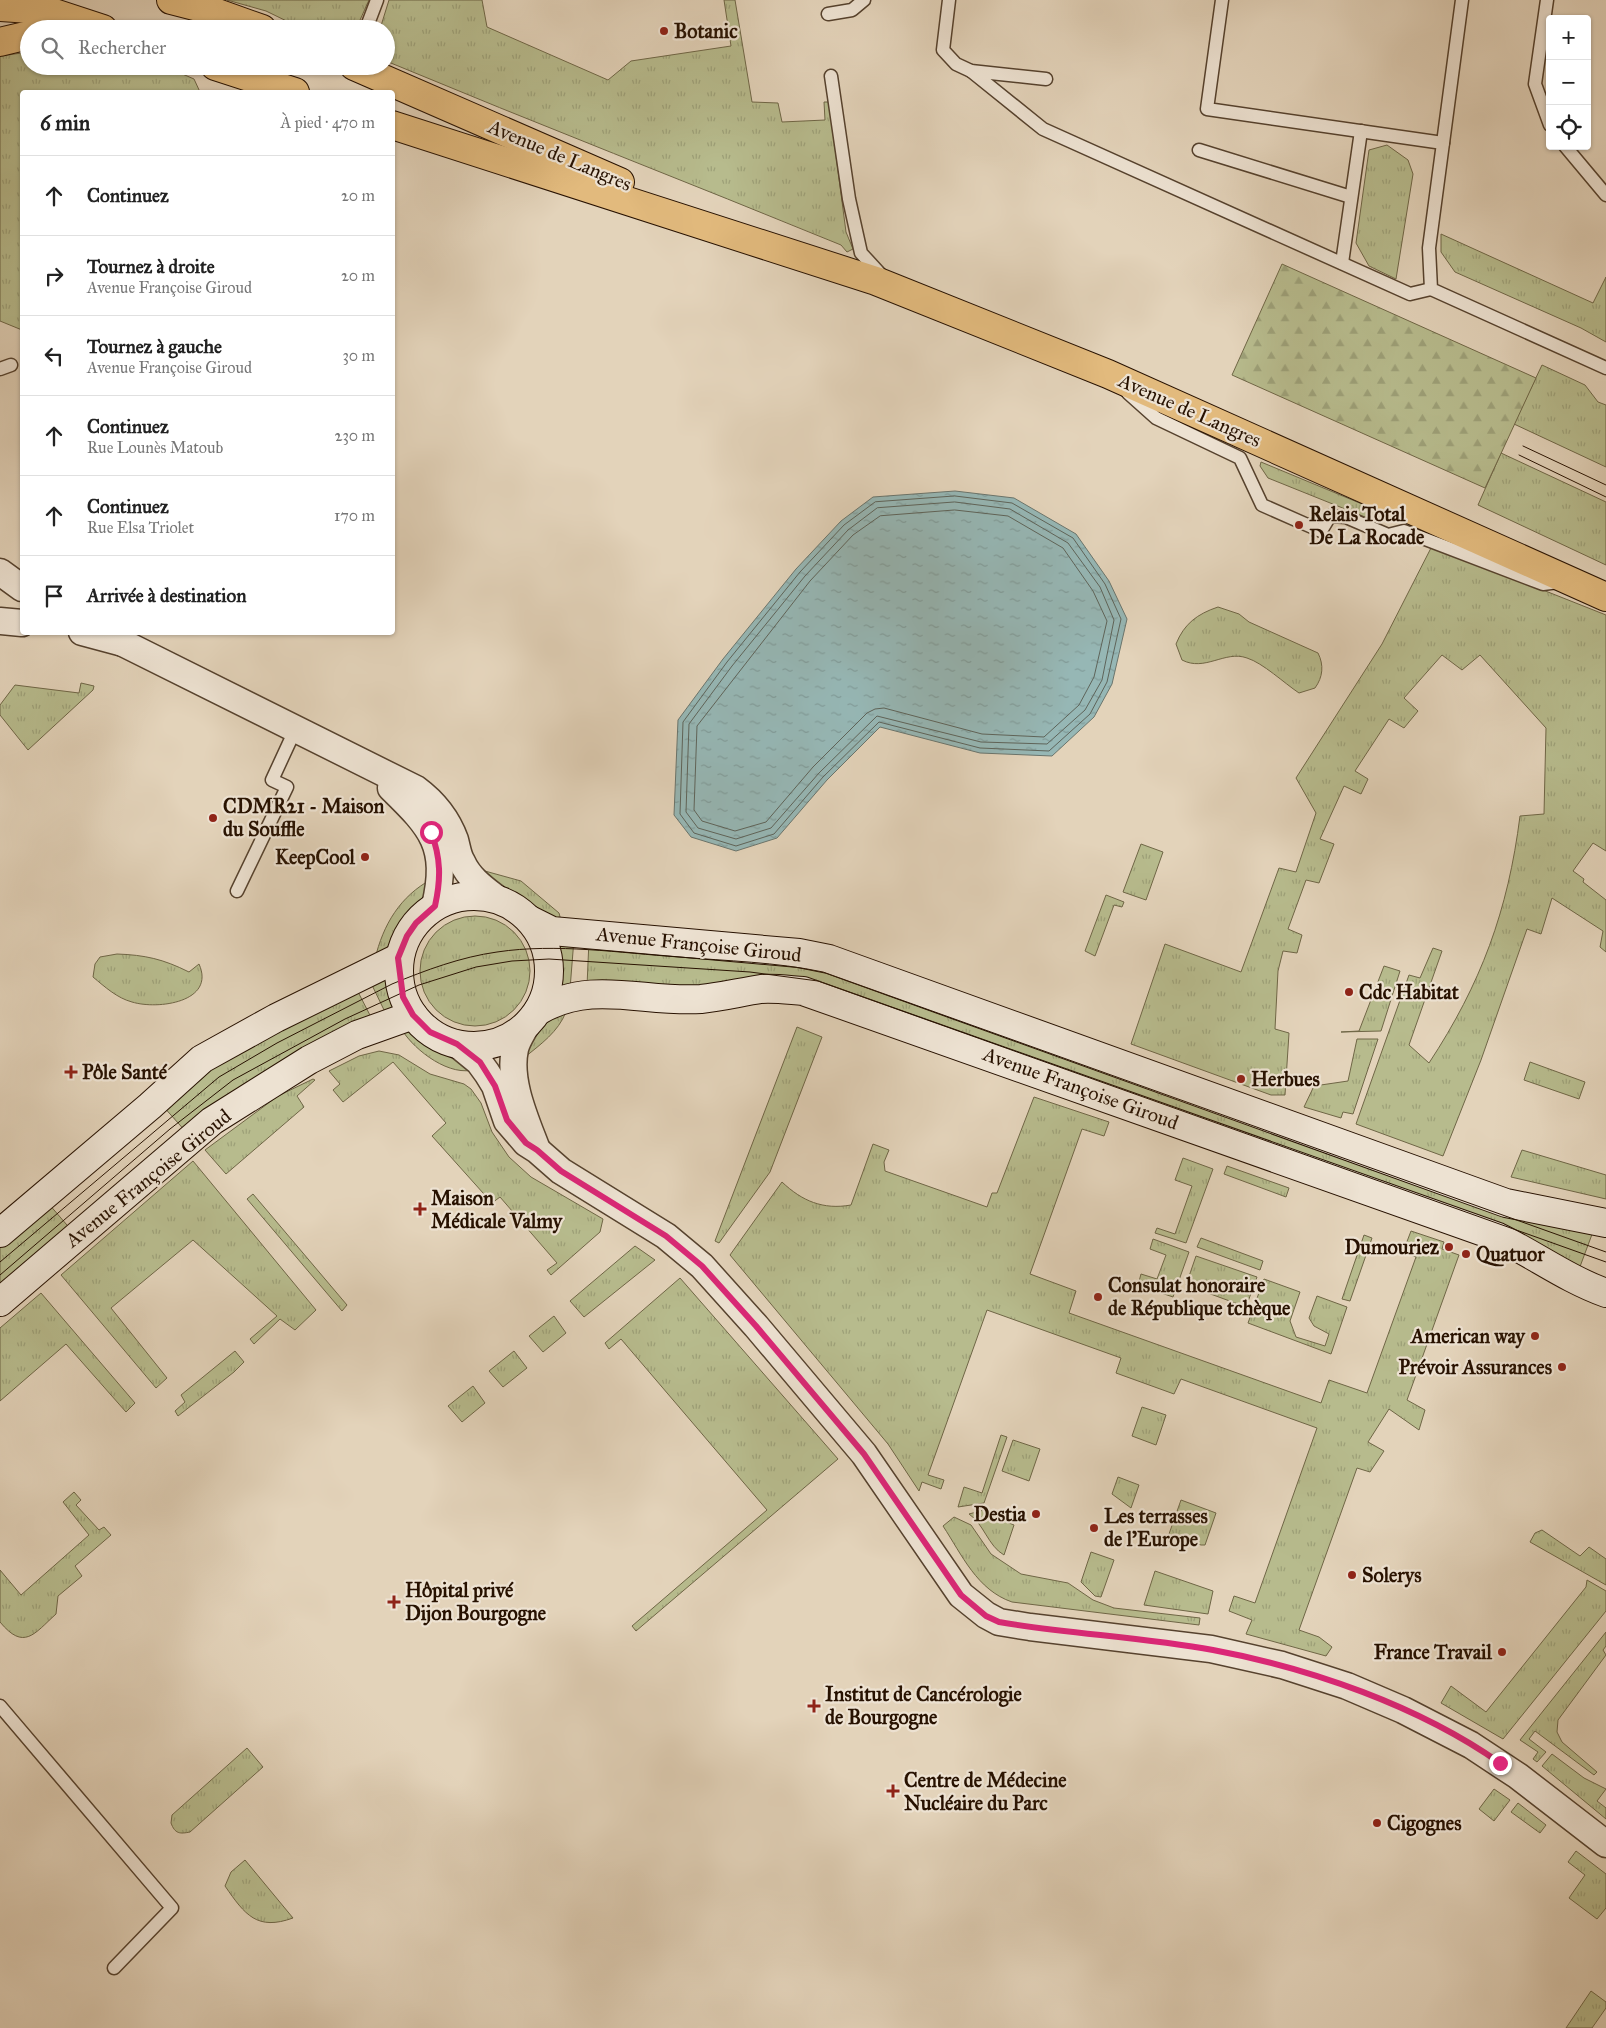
<!DOCTYPE html>
<html lang="fr">
<meta charset="utf-8">
<style>
:root{--surface:#fff;--page:#f6f6f6;--text:#222;--muted:#767676;--line:#e0e0e0}
body{margin:0;font-family:"IM FELL Great Primer",serif;background:var(--page);color:var(--text)}
.controls{position:absolute;right:15px;top:15px;display:grid;overflow:hidden;border-radius:5px;box-shadow:0 1px 4px #0004}
.controls button{width:45px;height:45px;display:grid;place-items:center;padding:0;border:0;border-bottom:1px solid var(--line);background:var(--surface);color:var(--text);font:25px sans-serif}
.stop{position:absolute;width:15px;height:15px;margin:-11px;border:4px solid #db2777;border-radius:50%;background:#fff}
.stop.end{background:#db2777;border-color:#fff;box-shadow:0 1px 5px #0008}
.list{margin:0;padding:0;list-style:none}
h2{display:flex;justify-content:space-between;align-items:center;height:65px;margin:0;padding:0 20px;font-size:21px}
h2 small{font-size:16px;font-weight:400;color:var(--muted)}
.list li{display:grid;grid-template-columns:32px 1fr auto;gap:15px;align-items:center;box-sizing:border-box;height:80px;padding:0 20px;border-top:1px solid var(--line)}
.list b{display:block;font-size:19px;white-space:nowrap}
.list p{margin:0;font-size:16px;white-space:nowrap;color:var(--muted)}
.list em{font-size:16px;font-style:normal;color:var(--muted)}
.icon{flex:none;width:28px;height:28px;fill:none;stroke:currentColor;stroke-width:2;stroke-linecap:round;stroke-linejoin:round}
.map{position:relative;flex:none;width:1606px;height:2028px;overflow:hidden}
.search{position:absolute;background:var(--surface);box-shadow:0 1px 4px #0004;left:20px;top:20px;width:375px;height:55px;display:flex;align-items:center;gap:12px;box-sizing:border-box;padding:0 18px;border-radius:28px;color:var(--muted);font-size:19px}
.panel{position:absolute;background:var(--surface);box-shadow:0 1px 4px #0004;left:20px;top:90px;width:375px;height:545px;border-radius:5px}
.map>svg:first-child{display:block}
.grass{fill:url(#grass-tufts);stroke:#6f6646}
.forest{fill:url(#forest-firs);stroke:#6f6646}
.water{fill:url(#water-ripples);stroke:#6a756d}
.lines{fill:none;stroke-linecap:round;stroke-linejoin:round}
.shore{stroke:#5e645a;stroke-width:1}
.lane-casing{stroke:#56422e;stroke-width:15}
.street-casing{stroke:#56422e;stroke-width:29}
.secondary-casing{stroke:#271100;stroke-width:30}
.primary-casing{stroke:#271100;stroke-width:30}
.highway-casing{stroke:#271100;stroke-width:30}
.lane{stroke:#ede2d2;stroke-width:12}
.street{stroke:#ede2d2;stroke-width:26}
.secondary{stroke:#ede2d2;stroke-width:28}
.primary{stroke:#e2ba7d;stroke-width:28}
.highway{stroke:#e2ba7d;stroke-width:28}
.tram{stroke:#271100;stroke-width:1}
.route{stroke:#db2777;stroke-width:6}
.poi-dot{fill:#8f2418;stroke:#ede2d2;stroke-width:2}
.labels{text-anchor:middle;dominant-baseline:central;stroke-width:4.5;stroke-linejoin:round;paint-order:stroke}
.poi-label{font-size:20px;font-weight:bold;fill:#271100;stroke:#ede2d2;text-anchor:start}
.street-label{font-size:20px;fill:#271100;stroke:#ede2d2}
</style>
<div class="map">
<svg width="1606" height="2028" viewBox="0 0 1606 2028">
<defs>
<pattern id="grass-tufts" width="24" height="20" patternUnits="userSpaceOnUse" patternTransform="scale(1.25)"><rect width="24" height="20" fill="#b7bb8d"/><path d="M3 7l-1-3M5 7V3M7 7l1-3M15 17l-1-3M17 17v-4M19 17l1-3" fill="none" stroke="#9da078"/></pattern>
<pattern id="forest-firs" width="22" height="20" patternUnits="userSpaceOnUse" patternTransform="scale(1.25)"><rect width="22" height="20" fill="#b7bb8d"/><path d="M5 1l3.5 6h-7zM16 11l3.5 6h-7z" fill="#9da078"/></pattern>
<pattern id="water-ripples" width="26" height="14" patternUnits="userSpaceOnUse" patternTransform="scale(1.25)"><rect width="26" height="14" fill="#96b7b5"/><path d="M2 4q2-2 4 0t4 0M15 11q2-2 4 0t4 0" fill="none" stroke="#819c9a"/></pattern>
</defs>
<rect width="100%" height="100%" fill="#e3d3ba"/>
<filter id="stains"><feTurbulence type="fractalNoise" baseFrequency=".004" numOctaves="4"/><feColorMatrix values="0 0 0 0 .2 0 0 0 0 .09 0 0 0 0 .02 0 0 0 .5 -.17"/></filter>
<radialGradient id="worn" r=".72"><stop offset=".6" stop-color="#630" stop-opacity="0"/><stop offset="1" stop-color="#630" stop-opacity=".3"/></radialGradient>
<!-- grass -->
<g class="grass">
<path d="M227 0H369L356 29H303L266 11Z"/>
<path d="M389 0H482L487 27 608 80 631 61 731 46 724 0H735L752 102 778 103 782 122 825 120 824 102H829L846 232 853 249 847 252 841 245C690 183 537 124 386 61V29H380Z"/>
<path d="M29 52V66H164L194 79 200 92H22V330L0 321V56Z"/>
<path d="M1387 145 1408 160 1413 174 1396 279 1369 266 1356 243 1369 150Z"/>
<path d="M1441 234 1593 303 1606 277V342L1581 328 1455 272 1441 252Z"/>
<path d="M1542 365 1585 385 1598 402 1606 405V467L1514 424Z"/>
<path d="M1501 453 1606 502V565L1478 505Z"/>
<path d="M1261 462 1386 514V517L1385 519H1370L1268 478 1260 466Z"/>
<path d="M1432 546 1606 615V851L1593 843 1573 871 1584 879 1583 882 1606 900V952L1600 947 1603 931 1552 898 1541 934 1527 929 1481 1060 1443 1156 1356 1124 1409 975 1420 978 1433 948 1442 951 1409 1045 1429 1063C1481 984 1508 911 1520 816L1544 814 1546 728 1480 655 1462 670 1442 655 1404 698 1418 711 1404 728 1389 719 1355 771 1368 779 1361 794 1344 786 1320 839 1334 844 1319 883 1306 880 1288 929 1302 935 1297 953 1283 951 1278 971 1275 1029 1289 1033 1285 1095H1271L1131 1044 1165 944 1241 972 1279 868 1296 872 1316 813 1296 778 1382 644Z"/>
<path d="M1218 607 1239 614 1249 622 1318 653C1324 665 1323 677 1315 688L1299 693C1284 683 1263 663 1247 658 1225 650 1205 672 1182 660L1176 644C1184 624 1197 614 1218 607Z"/>
<path d="M81 683 94 686 93 690 28 750 0 715V705L15 685 79 693Z"/>
<path d="M1141 844 1163 852 1146 900 1123 892Z"/>
<path d="M474 868 521 881 559 913 562 924 538 916 524 902 498 888Z"/>
<path d="M432 879 423 903 406 921 382 958 375 959C383 925 400 896 432 879Z"/>
<path d="M1106 895 1124 902 1122 907 1114 905 1095 956 1085 951Z"/>
<circle cx="475" cy="971" r="55"/>
<path d="M574 939 570 989H559L555 944Z"/>
<path d="M589 940 804 962 1594 1229 1578 1272 844 995 720 987 587 986Z"/>
<path d="M117 954C145 955 163 959 189 972L199 964C216 1002 158 1010 132 1002 117 998 105 987 93 977L95 964 100 957Z"/>
<path d="M1384 966 1400 971 1381 1031 1341 1032 1359 1031Z"/>
<path d="M390 977 397 1007 385 1012 370 981Z"/>
<path d="M356 988 373 1021 187 1133 162 1105 198 1076Z"/>
<path d="M566 1012C558 1032 541 1044 525 1057 537 1030 535 1020 566 1012Z"/>
<path d="M797 1027 822 1037 770 1172 719 1243 715 1241Z"/>
<path d="M402 1030C423 1035 460 1054 476 1069 451 1078 415 1051 402 1030Z"/>
<path d="M1357 1039H1378L1353 1114 1343 1112 1341 1118 1304 1107 1314 1086 1348 1081Z"/>
<path d="M379 1051 399 1055 430 1074 464 1084 471 1089 481 1103 492 1132 509 1157 531 1177 603 1219 600 1232 551 1275 547 1270 557 1263 500 1197 492 1203 432 1136 446 1123 393 1062 343 1102 333 1090 340 1084 329 1071 359 1056Z"/>
<path d="M1530 1062 1585 1082 1579 1099 1524 1080Z"/>
<path d="M313 1079 315 1080 297 1096 304 1107 226 1174 205 1150 278 1096Z"/>
<path d="M1034 1097 1109 1122 1104 1136 1082 1129 1030 1274 1076 1291 1069 1313 1321 1403 1329 1380 1367 1393 1416 1257 1403 1252 1411 1231 1444 1242 1442 1249 1459 1255 1407 1400 1425 1410 1419 1430 1389 1409 1368 1442 1384 1451 1370 1472 1357 1468 1299 1630 1319 1637 1332 1647 1326 1656 1246 1634 1252 1620 1229 1611 1234 1596 1255 1603 1317 1428 1181 1379 1174 1394 1116 1373 1121 1358 987 1310 928 1475 944 1480 941 1489 922 1482 919 1491 888 1444 730 1255 782 1182C802 1201 823 1210 851 1205L873 1144 889 1150 884 1162 885 1171 987 1207 992 1193H997Z"/>
<path d="M1522 1150 1606 1175V1199L1511 1177Z"/>
<path d="M1183 1158 1213 1169 1186 1243 1155 1233 1157 1228 1175 1234 1192 1186 1175 1180Z"/>
<path d="M193 1161 316 1310 295 1330 280 1319 254 1344 250 1339 277 1316 193 1240 111 1308 167 1378 156 1388 61 1275Z"/>
<path d="M1227 1166 1289 1188 1286 1197 1224 1174Z"/>
<path d="M253 1194 347 1305 342 1311 247 1199Z"/>
<path d="M48 1203 73 1232 0 1294V1244Z"/>
<path d="M1364 1235 1372 1238 1350 1301 1342 1299Z"/>
<path d="M1201 1238 1263 1261 1260 1270 1197 1247Z"/>
<path d="M1153 1239 1189 1252 1173 1297 1138 1285 1141 1274 1157 1279 1166 1255 1150 1249Z"/>
<path d="M635 1246 655 1260 584 1317 570 1301Z"/>
<path d="M1196 1256 1257 1277 1246 1307 1186 1285Z"/>
<path d="M680 1278 838 1459 636 1631 632 1626 767 1510 621 1339 609 1349 605 1343Z"/>
<path d="M1264 1279 1300 1292 1290 1321 1296 1337 1325 1346 1329 1334 1314 1326 1309 1318 1317 1296 1347 1307 1331 1354 1248 1323Z"/>
<path d="M41 1293 135 1403 126 1412 66 1344 0 1401V1328Z"/>
<path d="M554 1316 566 1333 543 1352 529 1336Z"/>
<path d="M235 1351 244 1362 234 1372 178 1416 175 1411 185 1402 181 1395Z"/>
<path d="M514 1351 527 1368 503 1387 489 1371Z"/>
<path d="M473 1386 485 1403 462 1422 448 1406Z"/>
<path d="M1142 1407 1166 1415 1156 1445 1132 1436Z"/>
<path d="M1001 1435 1007 1437 984 1503 958 1507 964 1487 982 1493Z"/>
<path d="M1013 1440 1040 1449 1029 1481 1002 1471Z"/>
<path d="M1118 1477 1139 1485 1131 1508 1112 1494Z"/>
<path d="M74 1492 81 1500 76 1505 99 1530 104 1527 111 1535 75 1566 82 1576 58 1596 56 1614C34 1634 24 1651 0 1622V1570L21 1595 89 1535 63 1502Z"/>
<path d="M1181 1500 1216 1513 1205 1545H1201L1169 1534Z"/>
<path d="M984 1510 989 1515 1014 1525 1004 1555C988 1546 984 1524 969 1514Z"/>
<path d="M954 1517 971 1525 991 1554 1021 1574 1068 1583 1093 1600 1114 1608 1200 1618 1199 1625 1012 1602C977 1590 962 1555 943 1526Z"/>
<path d="M1542 1530 1580 1556 1589 1547 1606 1559V1585L1530 1542 1535 1533Z"/>
<path d="M1091 1552 1114 1560 1101 1597 1095 1596 1081 1582Z"/>
<path d="M1155 1571 1213 1591 1208 1614 1144 1605Z"/>
<path d="M1587 1580 1606 1591V1611L1503 1739 1441 1703 1451 1686 1486 1712 1586 1587Z"/>
<path d="M1606 1632V1646L1603 1650 1606 1655 1558 1720 1557 1732 1562 1742 1597 1772 1594 1775 1535 1731 1529 1739 1546 1752 1537 1762 1533 1759 1538 1752 1520 1740Z"/>
<path d="M247 1748 263 1767 190 1832C180 1834 175 1834 171 1823L172 1815Z"/>
<path d="M1552 1754 1584 1778 1606 1789 1597 1801 1606 1808V1819L1542 1766Z"/>
<path d="M1494 1789 1510 1800 1494 1821 1479 1809Z"/>
<path d="M1518 1803 1546 1825 1540 1833 1511 1812Z"/>
<path d="M1576 1851 1606 1874V1908L1597 1919 1569 1898 1585 1875 1568 1862Z"/>
<path d="M245 1860 293 1918C257 1931 245 1915 225 1886L231 1872Z"/>
<path d="M1591 1991 1606 2002V2008L1592 2028H1566Z"/>
</g>
<!-- forest -->
<path class="forest" d="M1282 264 1536 378 1485 488 1232 375Z"/>
<!-- water -->
<path class="water" d="M955 491 1014 498 1076 534 1109 581 1127 619 1112 684 1094 717 1052 756 980 753 880 727 827 780 777 838 736 851 691 837 674 815 678 720 723 659 796 569 841 521 873 497Z"/>
<g class="lines">
<!-- shore -->
<g class="shore">
<path d="M955 496 1012 503 1073 538 1105 584 1121 619 1107 682 1090 714 1049 751 980 748 879 722 823 777 774 834 736 846 694 833 680 814 683 722 727 662 800 572 844 525 875 502Z"/>
<path d="M955 502 1010 509 1068 543 1100 587 1114 620 1102 680 1085 710 1047 744 981 742 877 716 819 773 771 828 736 839 698 828 686 812 689 724 732 666 805 576 848 530 877 508Z"/>
<path d="M955 510 1008 516 1063 548 1093 591 1107 621 1094 677 1079 705 1044 737 982 734 884 708 875 709 867 713 813 767 766 822 735 831 702 821 694 810 697 726 810 581 853 535 880 516Z"/>
</g>
<!-- lane casing -->
<g class="lane-casing">
<g id="lane">
<path d="M949 0 943 50 956 64 971 71 1046 79"/>
<path d="M1222 0 1207 109 1443 143 1429 248 1431 289 1606 368"/>
<path d="M1547 0 1535 84 1550 125"/>
<path d="M828 14 852 10 864 0"/>
<path d="M366 29 377 0"/>
<path d="M971 71 1043 129 1410 294 1431 289"/>
<path d="M831 76 849 199 861 253 884 278"/>
<path d="M1443 143 1462 0"/>
<path d="M1565 146 1606 195"/>
<path d="M1199 150 1351 197"/>
<path d="M1342 263 1361 131"/>
<path d="M0 369 11 365"/>
<path d="M1128 393 1156 418 1240 458 1262 505 1321 531 1330 516 1346 517 1388 535 1404 531 1543 584 1558 582"/>
<path d="M237 891 287 787 272 780 296 728"/>
<path d="M0 1706 172 1908 114 1968"/>
</g>
</g>
<!-- street casing -->
<g class="street-casing">
<g id="street">
<path d="M0 572 22 588"/>
<path d="M0 621 22 623"/>
<path d="M82 632 123 643 106 632"/>
<path d="M123 643 416 789C435 803 447 818 455 840 457 847 458 856 462 862 469 878 483 888 496 898"/>
<path d="M391 788C432 828 449 846 435 906"/>
<path d="M527 1024C523 1032 517 1040 515 1049 508 1080 525 1118 536 1147"/>
<path d="M457 1044 479 1062 487 1073 495 1086 507 1121 526 1143 537 1150 561 1171 666 1236 702 1266 756 1326 864 1454 961 1595 986 1615 999 1622 1030 1627 1211 1649 1282 1665 1347 1686 1403 1710 1471 1745 1518 1776 1606 1844"/>
</g>
</g>
<!-- secondary casing -->
<g class="secondary-casing">
<g id="secondary">
<circle cx="474" cy="971" r="75"/>
<path d="M530 920 552 931 799 953 829 959 1506 1203 1606 1223"/>
<path d="M538 1011C592 979 643 1003 701 999 721 997 741 992 761 989 775 988 789 990 803 991L1498 1237C1535 1255 1567 1279 1606 1293"/>
<path d="M0 1233 150 1106 202 1059 276 1018 398 958"/>
<path d="M0 1302 212 1121 309 1060 357 1035 413 1015"/>
</g>
</g>
<!-- primary casing -->
<g class="primary-casing">
<g id="primary">
<path d="M171 0 206 9 262 29"/>
<path d="M0 7 45 10 103 29"/>
<path d="M215 66 295 92"/>
<path d="M354 66 620 182"/>
<path d="M392 125 876 281 1108 374 1606 597"/>
</g>
</g>
<!-- highway casing -->
<g class="highway-casing">
<path id="highway" d="M0 42 29 35"/>
</g>
<!-- lane -->
<use href="#lane" class="lane"/>
<!-- street -->
<use href="#street" class="street"/>
<!-- secondary -->
<use href="#secondary" class="secondary"/>
<!-- primary -->
<use href="#primary" class="primary"/>
<!-- highway -->
<use href="#highway" class="highway"/>
<!-- tram -->
<g class="tram">
<path d="M1523 446 1606 485"/>
<path d="M1519 455 1606 497"/>
<path d="M0 1262 219 1077 277 1043 392 984C426 970 461 957 497 952 557 943 620 953 679 957 727 961 776 962 823 972L1606 1252"/>
<path d="M0 1275 170 1129 233 1080 345 1019 419 985 476 967 512 961 549 959 750 972 818 981 1606 1262"/>
</g>
</g>
<g class="lines">
<!-- route -->
<path class="route" d="M431 832C441 858 441 879 435 906L416 923 407 936 398 958 403 997 413 1015 430 1032 457 1044 480 1062 495 1086 507 1120 526 1143 537 1150 561 1171 666 1236 702 1266 756 1326 864 1454 961 1595 986 1616 999 1622C1070 1634 1142 1637 1213 1650 1310 1668 1419 1706 1500 1763"/>
</g>
<!-- markers -->
<g class="poi-dot">
<circle cx="664" cy="31" r="5"/>
<circle cx="1299" cy="525" r="5"/>
<circle cx="213" cy="818" r="5"/>
<circle cx="365" cy="857" r="5"/>
<circle cx="1349" cy="992" r="5"/>
<path d="M68.5 1064.5h5v5h5v5h-5v5h-5v-5h-5v-5h5z"/>
<circle cx="1241" cy="1079" r="5"/>
<path d="M417.5 1201.5h5v5h5v5h-5v5h-5v-5h-5v-5h5z"/>
<circle cx="1449" cy="1247" r="5"/>
<circle cx="1466" cy="1254" r="5"/>
<circle cx="1098" cy="1297" r="5"/>
<circle cx="1535" cy="1336" r="5"/>
<circle cx="1562" cy="1367" r="5"/>
<circle cx="1036" cy="1514" r="5"/>
<circle cx="1094" cy="1528" r="5"/>
<circle cx="1352" cy="1575" r="5"/>
<path d="M391.5 1594.5h5v5h5v5h-5v5h-5v-5h-5v-5h5z"/>
<circle cx="1502" cy="1652" r="5"/>
<path d="M811.5 1698.5h5v5h5v5h-5v5h-5v-5h-5v-5h5z"/>
<path d="M890.5 1783.5h5v5h5v5h-5v5h-5v-5h-5v-5h5z"/>
<circle cx="1377" cy="1823" r="5"/>
</g>
<g class="labels">
<!-- poi labels -->
<g class="poi-label">
<text x="674" y="31">Botanic</text>
<text x="1309" y="514">Relais Total<tspan x="1309" dy="23">De La Rocade</tspan></text>
<text x="223" y="806">CDMR21 - Maison<tspan x="223" dy="23">du Souffle</tspan></text>
<text x="355" y="857" text-anchor="end">KeepCool</text>
<text x="1359" y="992">Cdc Habitat</text>
<text x="82" y="1072">Pôle Santé</text>
<text x="1251" y="1079">Herbues</text>
<text x="431" y="1198">Maison<tspan x="431" dy="23">Médicale Valmy</tspan></text>
<text x="1439" y="1247" text-anchor="end">Dumouriez</text>
<text x="1476" y="1254">Quatuor</text>
<text x="1108" y="1285">Consulat honoraire<tspan x="1108" dy="23">de République tchèque</tspan></text>
<text x="1525" y="1336" text-anchor="end">American way</text>
<text x="1552" y="1367" text-anchor="end">Prévoir Assurances</text>
<text x="1026" y="1514" text-anchor="end">Destia</text>
<text x="1104" y="1516">Les terrasses<tspan x="1104" dy="23">de l'Europe</tspan></text>
<text x="1362" y="1575">Solerys</text>
<text x="405" y="1590">Hôpital privé<tspan x="405" dy="23">Dijon Bourgogne</tspan></text>
<text x="1492" y="1652" text-anchor="end">France Travail</text>
<text x="825" y="1694">Institut de Cancérologie<tspan x="825" dy="23">de Bourgogne</tspan></text>
<text x="904" y="1780">Centre de Médecine<tspan x="904" dy="23">Nucléaire du Parc</tspan></text>
<text x="1387" y="1823">Cigognes</text>
</g>
<!-- street labels -->
<g class="street-label">
<text transform="translate(560 155) rotate(23)">Avenue de Langres</text>
<text transform="translate(1190 410) rotate(24)">Avenue de Langres</text>
<text transform="translate(699 944) rotate(6)">Avenue Françoise Giroud</text>
<text transform="translate(1081 1088) rotate(20)">Avenue Françoise Giroud</text>
<text transform="translate(148 1178) rotate(-39)">Avenue Françoise Giroud</text>
</g>
</g>
<rect width="100%" height="100%" filter="url(#stains)"/>
<rect width="100%" height="100%" fill="url(#worn)"/>
</svg>
<div class="controls">
<button>+</button>
<button>−</button>
<button><svg class="icon" aria-label="locate" viewBox="0 0 24 24"><circle cx="12" cy="12" r="6"/><path d="M12 2v4M12 18v4M2 12h4M18 12h4"/></svg></button>
</div>
<div class="stop" style="left:431px;top:832px"></div>
<div class="stop end" style="left:1500px;top:1763px"></div>
<div class="search"><svg class="icon" aria-label="search" viewBox="0 0 24 24"><circle cx="10" cy="10" r="6"/><path d="M15 15l6 6"/></svg>Rechercher</div>
<section class="panel">
<h2>6 min<small>À pied · 470 m</small></h2>
<ul class="list">
<li><svg class="icon" aria-label="ahead" viewBox="0 0 24 24"><path d="M12 20V5M6 11l6-6 6 6"/></svg><div><b>Continuez</b></div><em>20 m</em></li>
<li><svg class="icon" aria-label="right" viewBox="0 0 24 24"><path d="M7 20v-9h11M14 6l5 5-5 5"/></svg><div><b>Tournez à droite</b><p>Avenue Françoise Giroud</p></div><em>20 m</em></li>
<li><svg class="icon" aria-label="left" viewBox="0 0 24 24"><path d="M17 20v-9H6M10 6l-5 5 5 5"/></svg><div><b>Tournez à gauche</b><p>Avenue Françoise Giroud</p></div><em>30 m</em></li>
<li><svg class="icon" aria-label="ahead" viewBox="0 0 24 24"><path d="M12 20V5M6 11l6-6 6 6"/></svg><div><b>Continuez</b><p>Rue Lounès Matoub</p></div><em>230 m</em></li>
<li><svg class="icon" aria-label="ahead" viewBox="0 0 24 24"><path d="M12 20V5M6 11l6-6 6 6"/></svg><div><b>Continuez</b><p>Rue Elsa Triolet</p></div><em>170 m</em></li>
<li><svg class="icon" aria-label="arrive" viewBox="0 0 24 24"><path d="M6 21V4h12l-3 4 3 4H6"/></svg><div><b>Arrivée à destination</b></div></li>
</ul>
</section>
</div>
